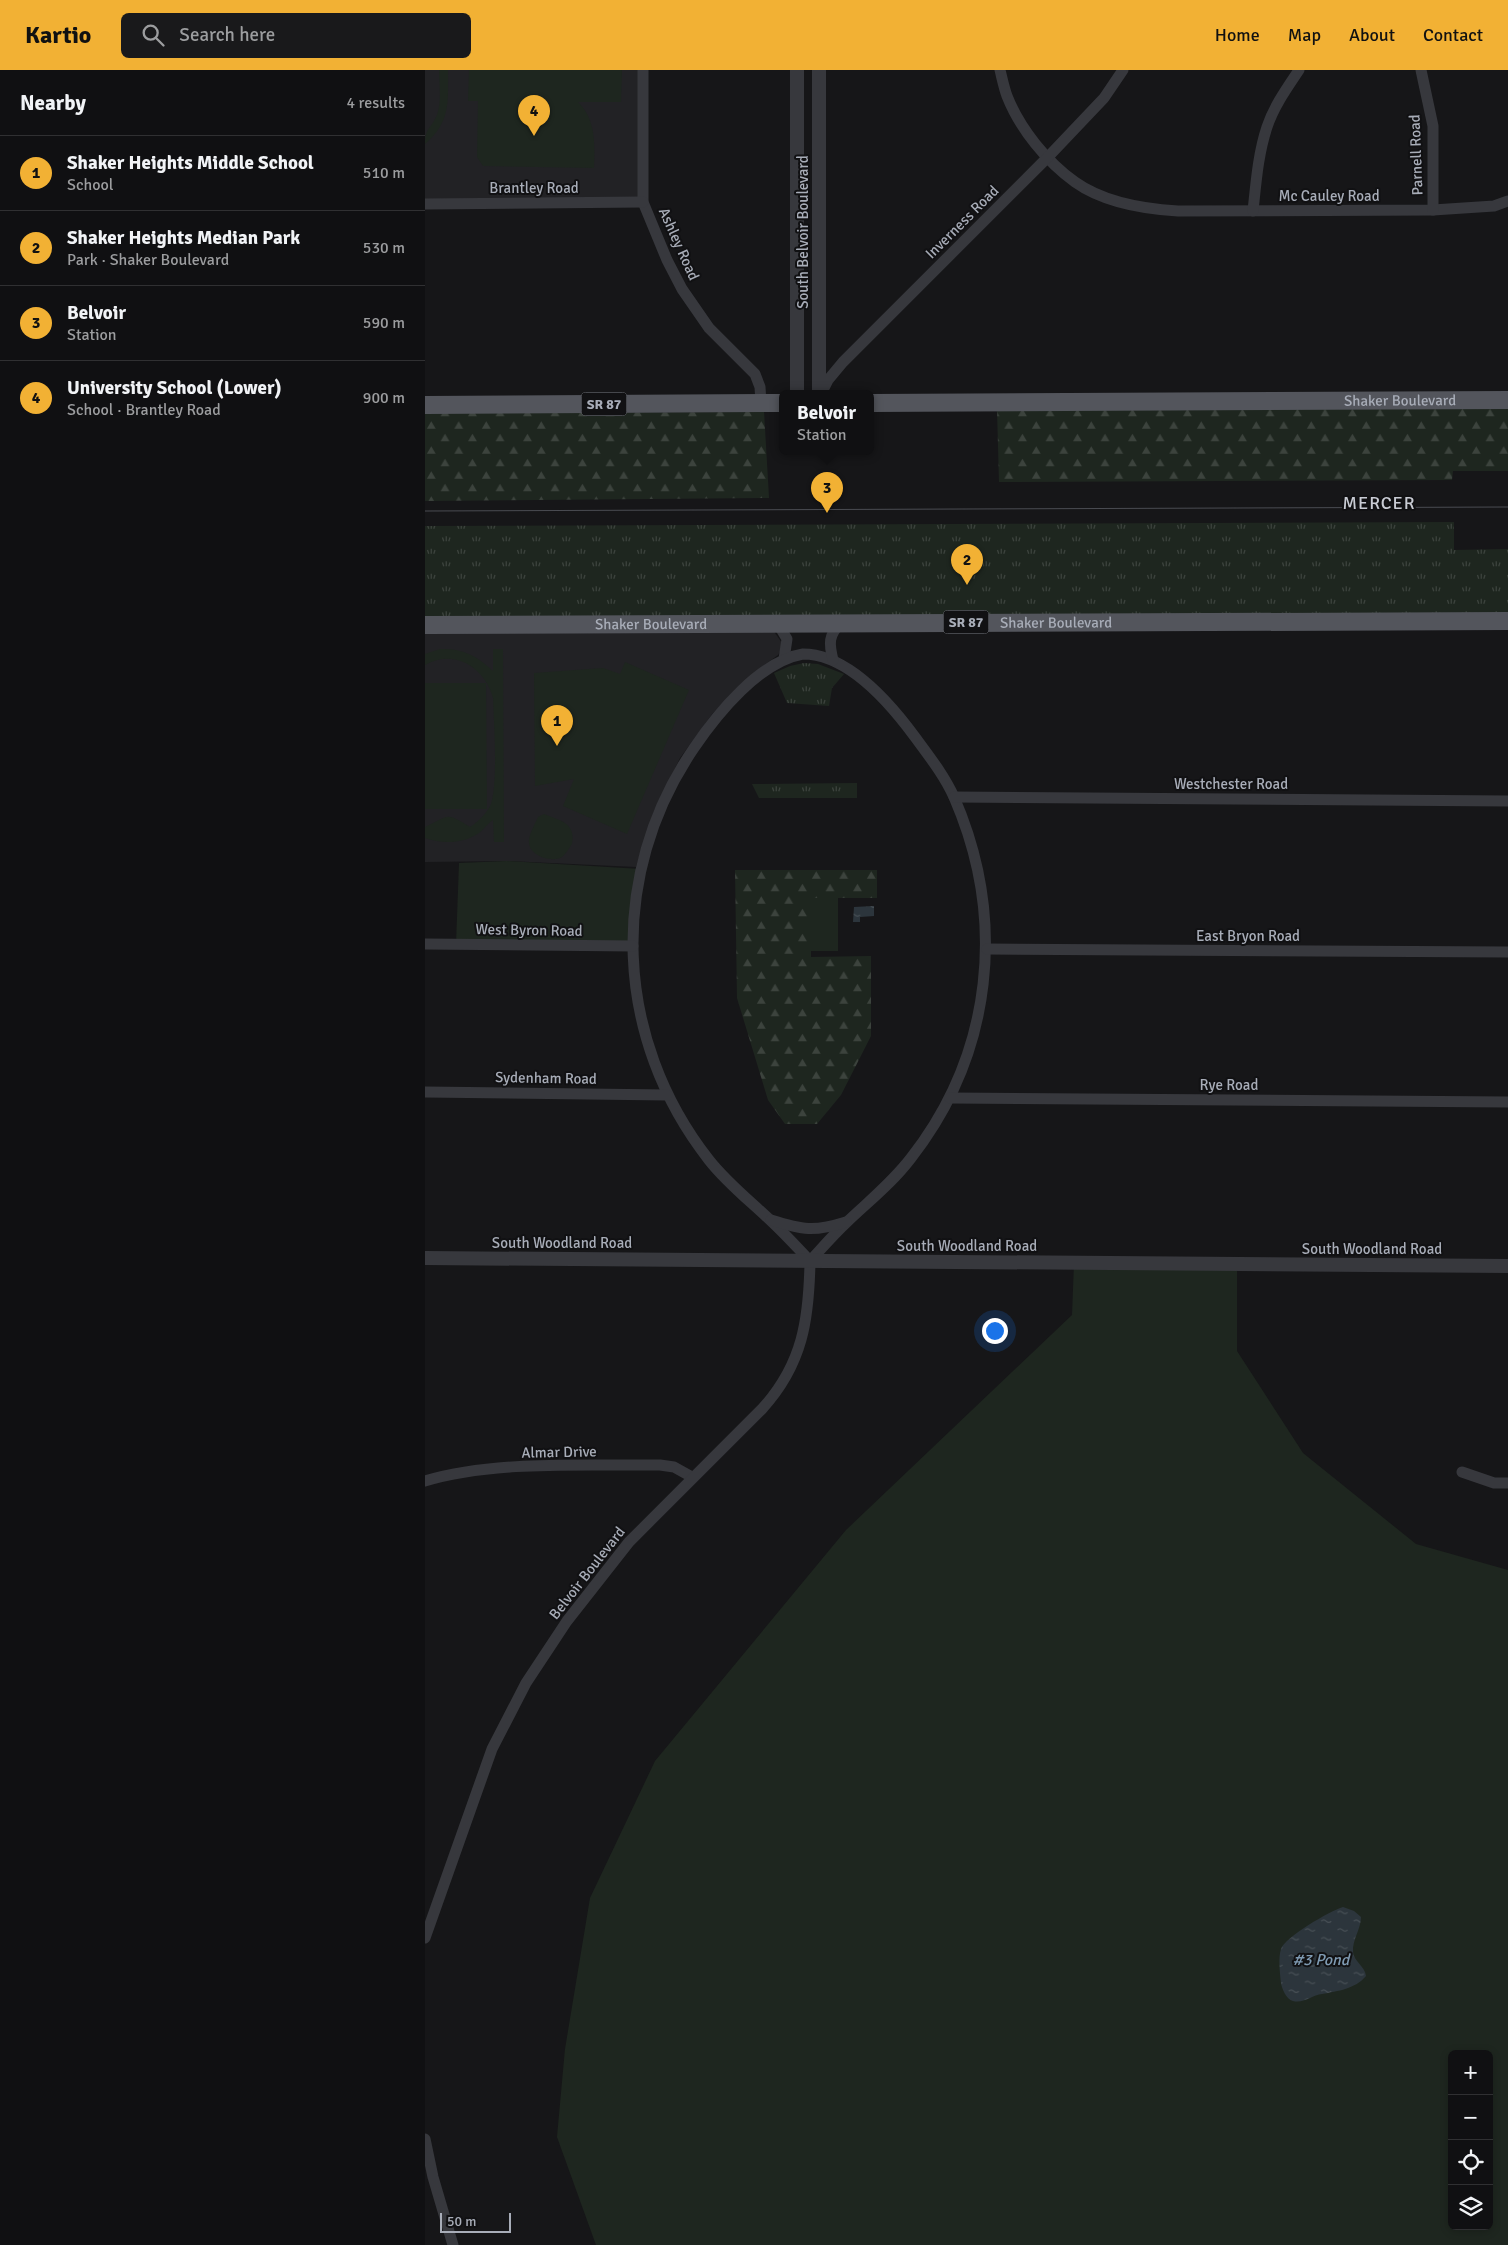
<!DOCTYPE html>
<meta charset="utf-8">
<style>
:root{--surface:#101012;--page:#19191b;--text:#f1f3f6;--muted:#9c9d9f;--line:#303032;--accent:#f2b134}
body{margin:0;font-family:Signika,sans-serif;background:var(--page);color:var(--text)}
.controls{position:absolute;right:15px;bottom:15px;display:grid;overflow:hidden;border-radius:8px;box-shadow:0 2px 8px #0003}
.controls button{width:45px;height:45px;display:grid;place-items:center;padding:0;border:0;border-bottom:1px solid var(--line);background:var(--surface);color:var(--text);font:25px sans-serif}
.scale{position:absolute;left:15px;bottom:12px;width:71px;box-sizing:border-box;padding-left:5px;border:2px solid #a8adb8;border-top:0;font-size:14px;line-height:18px;white-space:nowrap;color:#a8adb8;-webkit-text-stroke:4px #111113;paint-order:stroke}
.you{position:absolute;left:569px;top:1260px;width:18px;height:18px;margin:-12px;border:4px solid #fff;border-radius:50%;background:#1a73e8;box-shadow:0 0 0 8px #1a73e833}
.badge{display:grid;place-items:center;width:32px;height:32px;border-radius:50%;background:var(--accent);color:#111;font-size:16px;font-weight:700}
.pin{position:absolute;translate:-50% -41px;filter:drop-shadow(0 1px 2px #0008)}
.pin::after{content:'';position:absolute;top:26px;width:18px;height:15px;background:inherit;clip-path:polygon(0 0,100% 0,50% 100%)}
.popup{position:absolute;left:354px;top:320px;width:95px;height:65px;box-sizing:border-box;display:grid;place-content:center;border-radius:8px;background:var(--surface);filter:drop-shadow(0 1px 4px #0005);font-size:16px;white-space:nowrap;color:var(--muted)}
.popup b{font-size:19px;color:var(--text)}
.popup::after{content:'';position:absolute;left:50%;top:100%;margin-left:-10px;border:10px solid transparent;border-top-color:var(--surface)}
.list{margin:0;padding:0;list-style:none}
h2{display:flex;justify-content:space-between;align-items:center;height:65px;margin:0;padding:0 20px;font-size:21px}
h2 small{font-size:16px;font-weight:400;color:var(--muted)}
.list li{display:grid;grid-template-columns:32px 1fr auto;gap:15px;align-items:center;box-sizing:border-box;height:75px;padding:0 20px;border-top:1px solid var(--line)}
.list b{display:block;font-size:19px;white-space:nowrap}
.list p{margin:0;font-size:16px;white-space:nowrap;color:var(--muted)}
.list em{font-size:16px;font-style:normal;color:var(--muted)}
.icon{flex:none;width:28px;height:28px;fill:none;stroke:currentColor;stroke-width:2;stroke-linecap:round;stroke-linejoin:round}
.map{position:relative;flex:none;width:1083px;height:2175px;overflow:hidden}
header{display:flex;align-items:center;gap:30px;box-sizing:border-box;height:70px;padding:0 25px;background:var(--accent);color:#111}
header strong{font-size:24px}
nav{display:flex;gap:28px;margin-inline-start:auto;font-size:18px}
.search{width:350px;height:45px;background:var(--page);display:flex;align-items:center;gap:12px;box-sizing:border-box;padding:0 18px;border-radius:8px;color:var(--muted);font-size:19px}
main{display:flex}
aside{flex:1;background:var(--surface)}
.map>svg:first-child{display:block}
.built{fill:#222225}
.grass{fill:#1e261f;fill-rule:evenodd}
.forest{fill:url(#forest-firs)}
.park{fill:url(#park-tufts)}
.water{fill:url(#water-ripples)}
.lines{fill:none;stroke-linecap:round;stroke-linejoin:round}
.minor{stroke:#37383d;stroke-width:11}
.tertiary{stroke:#37383d;stroke-width:14}
.primary{stroke:#53555c;stroke-width:18}
.tram{stroke:#4a4c52;stroke-width:1}
.labels{text-anchor:middle;dominant-baseline:central;stroke-width:4;stroke-linejoin:round;paint-order:stroke}
.shield{fill:#111113;stroke:#7b7e86;stroke-width:1}
.shield-label{font-size:14px;font-weight:bold;fill:#a8adb8}
.street-label{font-size:15px;fill:#a8adb8;stroke:#111113}
.water-label{font-size:16px;font-style:italic;fill:#7f9bb3;stroke:#111113}
.quarter-label{font-size:18px;letter-spacing:1px;fill:#c9ccd4;stroke:#111113}
</style>
<header>
<strong>Kartio</strong>
<div class="search"><svg class="icon" aria-label="search" viewBox="0 0 24 24"><circle cx="10" cy="10" r="6"/><path d="M15 15l6 6"/></svg>Search here</div>
<nav><a>Home</a><a>Map</a><a>About</a><a>Contact</a></nav>
</header>
<main>
<aside>
<h2>Nearby<small>4 results</small></h2>
<ul class="list">
<li><span class="badge">1</span><div><b>Shaker Heights Middle School</b><p>School</p></div><em>510 m</em></li>
<li><span class="badge">2</span><div><b>Shaker Heights Median Park</b><p>Park · Shaker Boulevard</p></div><em>530 m</em></li>
<li><span class="badge">3</span><div><b>Belvoir</b><p>Station</p></div><em>590 m</em></li>
<li><span class="badge">4</span><div><b>University School (Lower)</b><p>School · Brantley Road</p></div><em>900 m</em></li>
</ul>
</aside>
<div class="map">
<svg width="1083" height="2175" viewBox="0 0 1083 2175">
<defs>
<pattern id="forest-firs" width="22" height="20" patternUnits="userSpaceOnUse" patternTransform="scale(1.25)"><rect width="22" height="20" fill="#1e261f"/><path d="M5 1l3.5 6h-7zM16 11l3.5 6h-7z" fill="#3c433d"/></pattern>
<pattern id="park-tufts" width="24" height="20" patternUnits="userSpaceOnUse" patternTransform="scale(1.25)"><rect width="24" height="20" fill="#1e261f"/><path d="M3 7l-1-3M5 7V3M7 7l1-3M15 17l-1-3M17 17v-4M19 17l1-3" fill="none" stroke="#3c433d"/></pattern>
<pattern id="water-ripples" width="26" height="14" patternUnits="userSpaceOnUse" patternTransform="scale(1.25)"><rect width="26" height="14" fill="#2c353c"/><path d="M2 4q2-2 4 0t4 0M15 11q2-2 4 0t4 0" fill="none" stroke="#485056"/></pattern>
</defs>
<rect width="100%" height="100%" fill="#161618"/>
<!-- built -->
<g class="built">
<path d="M0 0H218V132L0 134Z"/>
<path d="M0 559 348 560 357 573 355 582 353 585 330 602 288 643 255 688 229 741 211 797 82 791 0 792Z"/>
</g>
<!-- grass -->
<g class="grass">
<path d="M14 0H23C23 31 26 52 0 74 0 58 6 59 12 45 17 31 14 14 14 0Z"/>
<path d="M44 0H197L196 32H153C171 49 170 75 169 98L58 96 52 87 53 31H43Z"/>
<path d="M15 579C38 578 52 586 68 601V579H78L79 772H69L68 750C63 753 59 759 54 763 37 774 18 774 0 768V757C25 746 19 741 45 757 54 751 62 743 66 734 73 713 69 652 68 628 60 598 30 578 0 595V584Z"/>
<path d="M200 592 264 620 202 764 138 736 149 709 110 716 109 603 178 598 195 604Z"/>
<path d="M0 613H61L62 739H0Z"/>
<path d="M119 744C136 751 151 753 147 774 144 778 141 784 137 787 127 793 105 786 104 773 103 766 110 754 113 747Z"/>
<path d="M82 791 216 799 208 876 31 874 34 793Z"/>
<path d="M413 827V881H386V828Z"/>
<path d="M649 1193 812 1194V1281L878 1383 991 1474 1083 1500V2175H171L132 2067 140 1979 165 1828 230 1691 421 1460 647 1245ZM1027 1984H1064V2156H1027Z"/>
</g>
<!-- forest -->
<g class="forest">
<path d="M1083 336V401H1028L1027 410 574 412 572 339Z"/>
<path d="M339 342 344 428 0 431V343Z"/>
<path d="M310 800H452V828H386V887L446 886V966L416 1025 392 1054H360L343 1030 312 928Z"/>
</g>
<!-- park -->
<g class="park">
<path d="M1029 452V480L1083 479V551L0 555V456Z"/>
<path d="M379 593 393 594 419 604 407 618 404 636 362 633 349 603 365 596Z"/>
<path d="M432 713V728H334L327 714Z"/>
</g>
<!-- water -->
<g class="water">
<path d="M449 836V846L435 847V852H428L429 837Z"/>
<path d="M918 1837 929 1841 936 1847C936 1859 927 1870 928 1882 929 1892 940 1896 941 1906 930 1919 913 1921 897 1924 887 1925 878 1934 868 1931 861 1929 857 1919 856 1913 855 1903 853 1888 856 1879 860 1867 905 1841 918 1837Z"/>
</g>
<g class="lines">
<!-- minor -->
<g class="minor">
<path d="M218 0V132L242 190 257 219 284 258 330 304 335 317 336 333"/>
<path d="M575 0C577 8 579 18 582 26 595 59 622 92 650 112 678 132 719 139 753 141L1008 140 1069 136 1083 131"/>
<path d="M996 0 1008 56V140"/>
<path d="M0 134 218 132"/>
<path d="M828 141C831 113 833 84 842 57 849 36 862 18 874 0"/>
<path d="M396 324 403 310 418 292 623 87 679 28 698 0"/>
<path d="M353 554 362 569 359 589"/>
<path d="M378 584C423 584 465 633 490 667 504 686 519 705 529 727 582 849 568 983 486 1088 467 1113 444 1131 422 1152 409 1164 397 1178 385 1191 372 1177 359 1163 345 1150 324 1130 302 1113 284 1090 189 969 182 805 269 678 292 644 335 591 378 584Z"/>
<path d="M408 590C404 574 403 565 416 553"/>
<path d="M529 727 1083 731"/>
<path d="M0 874 208 876"/>
<path d="M562 879 1083 882"/>
<path d="M0 1022 242 1025"/>
<path d="M525 1028 1083 1032"/>
<path d="M346 1150C378 1160 389 1162 421 1152"/>
<path d="M1037 1402 1069 1413H1083"/>
<path d="M0 1411C70 1390 161 1396 235 1395L249 1397 267 1407"/>
<path d="M0 1868 67 1679 101 1613 142 1551 204 1472 337 1339C378 1294 384 1249 385 1191"/>
<path d="M0 2069 8 2107 28 2175"/>
</g>
<!-- tertiary -->
<g class="tertiary">
<path d="M372 0V324"/>
<path d="M394 324V0"/>
<path d="M0 1188 1083 1196"/>
</g>
<!-- primary -->
<g class="primary">
<path id="s1" d="M446 333 1083 330"/>
<path d="M0 335 358 333"/>
<path id="s2" d="M0 555 1083 551"/>
</g>
<!-- tram -->
<path class="tram" d="M0 441 1083 437"/>
</g>
<g class="labels">
<!-- shield labels -->
<g class="shield">
<rect x="156.5" y="322.5" width="45" height="23" rx="4"/>
<rect x="518.5" y="540.5" width="45" height="23" rx="4"/>
</g>
<g class="shield-label">
<text x="179" y="334">SR 87</text>
<text x="541" y="552">SR 87</text>
</g>
<!-- street labels -->
<g class="street-label">
<text transform="translate(991 85) rotate(-92)">Parnell Road</text>
<text x="109" y="118">Brantley Road</text>
<text x="904" y="126">Mc Cauley Road</text>
<text transform="translate(537 152) rotate(-45)">Inverness Road</text>
<text transform="translate(378 162) rotate(-90)">South Belvoir Boulevard</text>
<text transform="translate(254 174) rotate(66)">Ashley Road</text>
<text stroke="none"><textPath href="#s1" startOffset="529">Shaker Boulevard</textPath></text>
<text stroke="none"><textPath href="#s2" startOffset="631">Shaker Boulevard</textPath></text>
<text stroke="none"><textPath href="#s2" startOffset="226">Shaker Boulevard</textPath></text>
<text x="806" y="714">Westchester Road</text>
<text transform="translate(104 860) rotate(1)">West Byron Road</text>
<text x="823" y="866">East Bryon Road</text>
<text transform="translate(121 1008) rotate(1)">Sydenham Road</text>
<text x="804" y="1015">Rye Road</text>
<text x="137" y="1173">South Woodland Road</text>
<text x="542" y="1176">South Woodland Road</text>
<text x="947" y="1179">South Woodland Road</text>
<text transform="translate(134 1382) rotate(-1)">Almar Drive</text>
<text transform="translate(162 1503) rotate(-52)">Belvoir Boulevard</text>
</g>
<!-- water labels -->
<g class="water-label">
<text x="896" y="1890">#3 Pond</text>
</g>
<!-- quarter labels -->
<g class="quarter-label">
<text x="954" y="433">MERCER</text>
</g>
</g>
</svg>
<div class="controls">
<button>+</button>
<button>−</button>
<button><svg class="icon" aria-label="locate" viewBox="0 0 24 24"><circle cx="12" cy="12" r="6"/><path d="M12 2v4M12 18v4M2 12h4M18 12h4"/></svg></button>
<button><svg class="icon" aria-label="layers" viewBox="0 0 24 24"><path d="M12 4l9 5-9 5-9-5zM3 14l9 5 9-5"/></svg></button>
</div>
<div class="scale">50 m</div>
<div class="you"></div>
<div class="pin badge" style="left:132px;top:676px">1</div>
<div class="pin badge" style="left:542px;top:515px">2</div>
<div class="pin badge" style="left:402px;top:443px">3</div>
<div class="popup"><b>Belvoir</b>Station</div>
<div class="pin badge" style="left:109px;top:66px">4</div>
</div>
</main>
